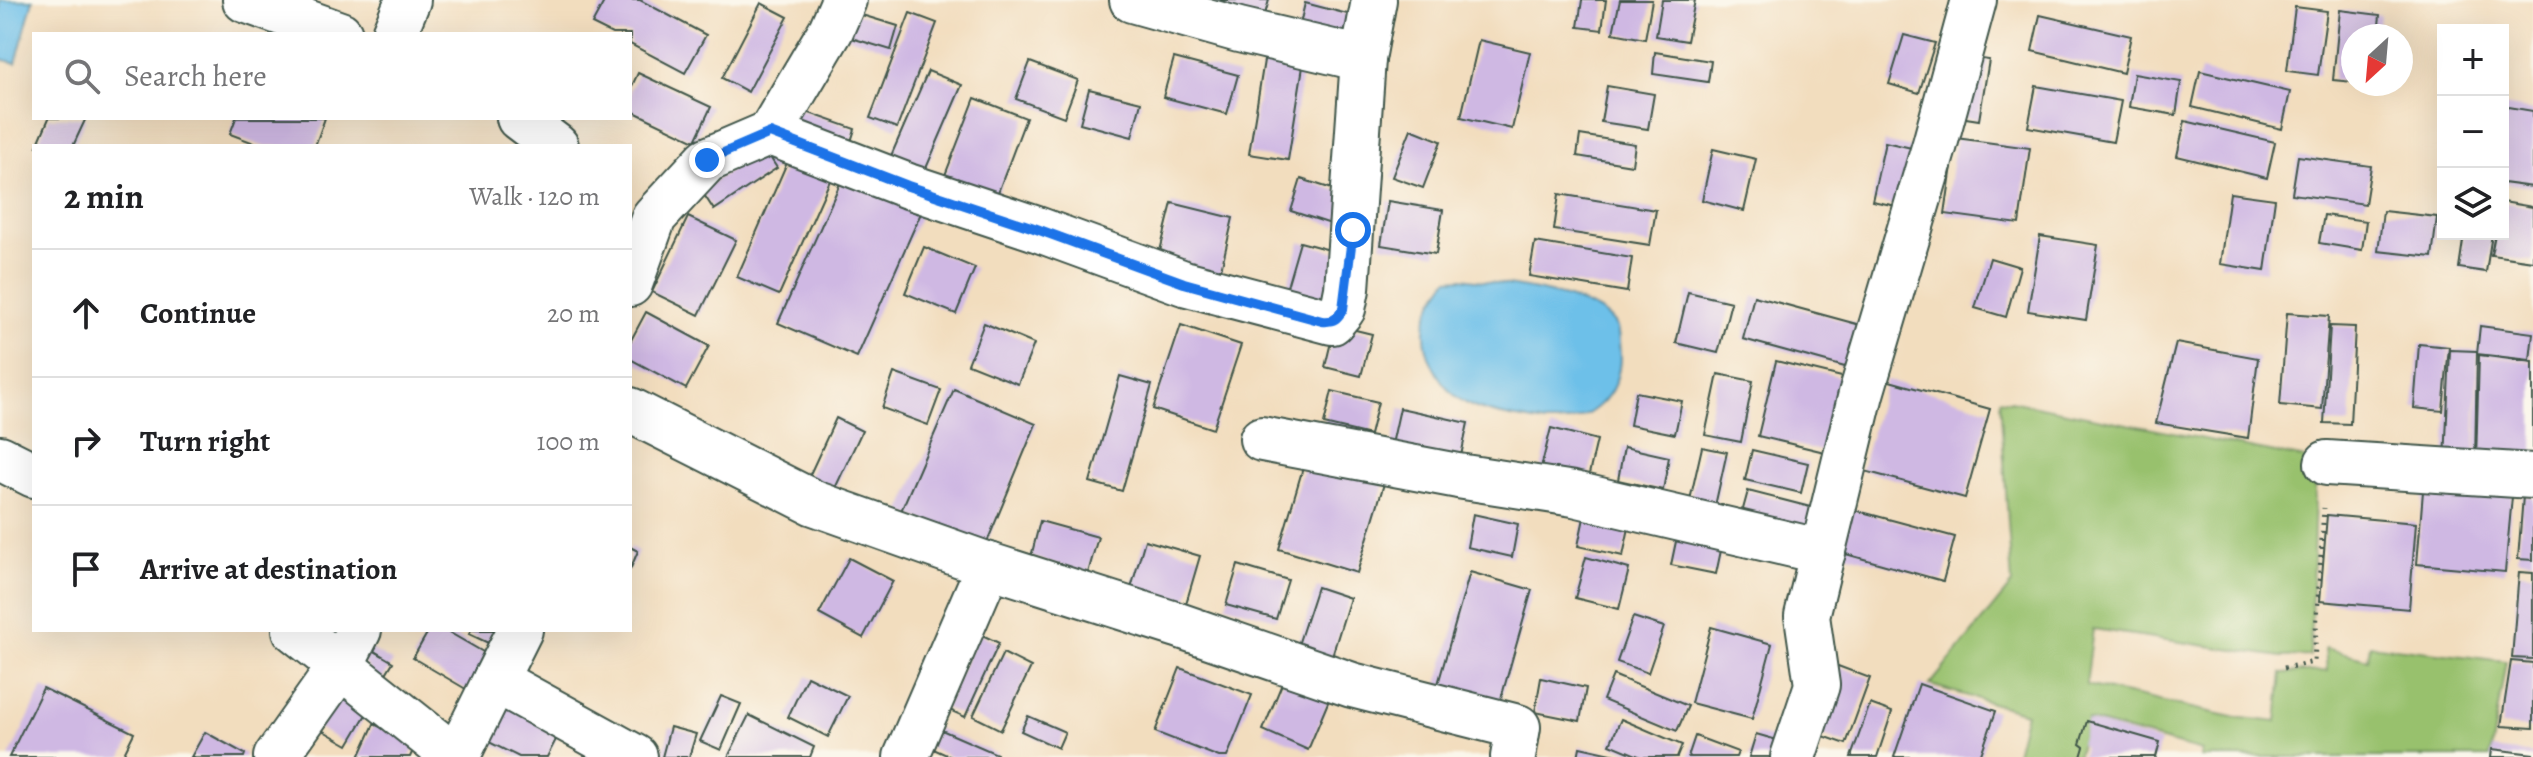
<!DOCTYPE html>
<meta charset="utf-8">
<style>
:root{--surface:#fff;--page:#f2f2f2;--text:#202124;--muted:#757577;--line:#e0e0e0}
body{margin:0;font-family:Alegreya,serif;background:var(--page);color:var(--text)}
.controls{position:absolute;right:24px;top:24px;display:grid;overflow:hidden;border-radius:0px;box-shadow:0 8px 32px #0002}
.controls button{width:72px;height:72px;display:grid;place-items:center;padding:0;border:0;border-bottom:2px solid var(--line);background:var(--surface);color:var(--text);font:40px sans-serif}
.compass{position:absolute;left:2341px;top:24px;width:72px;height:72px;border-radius:50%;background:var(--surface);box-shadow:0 8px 32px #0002;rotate:206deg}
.stop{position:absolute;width:24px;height:24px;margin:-18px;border:6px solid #1a73e8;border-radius:50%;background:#fff}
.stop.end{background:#1a73e8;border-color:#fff;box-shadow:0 2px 8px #0008}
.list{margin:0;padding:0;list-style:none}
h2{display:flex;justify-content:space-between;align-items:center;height:104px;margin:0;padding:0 32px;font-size:34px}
h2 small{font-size:26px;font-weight:400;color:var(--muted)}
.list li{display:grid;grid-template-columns:52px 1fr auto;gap:24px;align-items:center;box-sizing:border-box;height:128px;padding:0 32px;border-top:2px solid var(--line)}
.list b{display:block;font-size:30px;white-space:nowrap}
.list em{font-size:26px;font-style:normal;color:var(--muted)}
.icon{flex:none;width:44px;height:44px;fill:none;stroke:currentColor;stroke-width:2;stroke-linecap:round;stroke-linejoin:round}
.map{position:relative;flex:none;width:2533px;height:757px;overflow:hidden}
.search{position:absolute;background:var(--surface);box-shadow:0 8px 32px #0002;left:32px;top:32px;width:600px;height:88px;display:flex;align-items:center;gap:20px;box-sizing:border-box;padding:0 28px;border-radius:0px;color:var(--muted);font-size:30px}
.panel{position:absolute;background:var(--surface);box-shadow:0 8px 32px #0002;left:32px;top:144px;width:600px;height:488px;border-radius:0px}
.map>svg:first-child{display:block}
.green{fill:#98c16d;stroke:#5c7f50;stroke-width:2}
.water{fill:#6dc0e9;stroke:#467e8e;stroke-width:2}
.building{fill:#cfb8e3}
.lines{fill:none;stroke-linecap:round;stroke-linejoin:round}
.minor-casing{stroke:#3f5549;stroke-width:48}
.path{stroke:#3f5549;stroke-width:5;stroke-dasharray:2 6;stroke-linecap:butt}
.minor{stroke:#fff;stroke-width:44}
.route{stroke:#1a73e8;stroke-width:10}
</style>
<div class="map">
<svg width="2533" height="757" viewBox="0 0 2533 757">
<rect width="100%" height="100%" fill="#fbf7ec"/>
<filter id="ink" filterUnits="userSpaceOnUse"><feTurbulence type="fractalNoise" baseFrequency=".0125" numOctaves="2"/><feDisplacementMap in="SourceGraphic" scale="16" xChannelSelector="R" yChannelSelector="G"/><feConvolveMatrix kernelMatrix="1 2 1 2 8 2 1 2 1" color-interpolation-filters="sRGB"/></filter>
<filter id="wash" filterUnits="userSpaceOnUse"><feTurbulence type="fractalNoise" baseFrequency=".006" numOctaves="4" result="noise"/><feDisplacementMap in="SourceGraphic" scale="32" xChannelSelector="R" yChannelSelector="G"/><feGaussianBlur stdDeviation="1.8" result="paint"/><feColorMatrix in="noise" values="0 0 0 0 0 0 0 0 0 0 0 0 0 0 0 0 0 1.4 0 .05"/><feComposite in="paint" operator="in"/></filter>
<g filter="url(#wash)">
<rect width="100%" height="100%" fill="#f2ddbe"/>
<!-- green -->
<path class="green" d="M2000 399 2316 461 2310 656 2281 657 2093 629 2086 685 2233 717 2277 722 2282 673 2327 671 2325 648 2368 659 2370 645 2506 661 2490 757H2201L2202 751 2088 720 2077 757H2015L2026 713 1930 685 2012 584Z"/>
<!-- water -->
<g class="water">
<path d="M0 0H33L16 63 0 59Z"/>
<path d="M1463 278C1497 284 1602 294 1617 328 1619 334 1619 346 1620 353 1621 396 1590 425 1546 423 1537 422 1526 419 1516 418 1500 415 1484 412 1469 405 1440 390 1418 349 1427 317 1431 304 1440 290 1448 279Z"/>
</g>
<g id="blocks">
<!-- building -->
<g class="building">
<path d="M605 0H640L706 35 685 73 630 44V34H612L592 24Z"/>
<path d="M1216 0H1269L1262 25 1213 11Z"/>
<path d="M1582 0H1606L1602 30 1578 27Z"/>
<path d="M1620 0H1652L1645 39 1613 33Z"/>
<path d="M1662 0H1695L1687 41 1656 36Z"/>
<path d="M761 3 788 17 748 92 722 78Z"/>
<path d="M1305 3 1359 17 1351 47 1298 33Z"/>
<path d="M832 6 898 26 891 50 825 30Z"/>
<path d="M2295 7 2327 11 2318 75 2287 71Z"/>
<path d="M2340 10 2380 15 2378 36H2353V82L2333 80Z"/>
<path d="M910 13 937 23 897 128 870 118Z"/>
<path d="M2040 15 2131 36 2123 73 2032 51Z"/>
<path d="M1904 35 1935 43 1919 93 1889 84Z"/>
<path d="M1479 40 1530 52 1512 129 1461 117Z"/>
<path d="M1655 52 1711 61 1708 82 1653 74Z"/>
<path d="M1265 54 1304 60 1288 160 1249 154Z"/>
<path d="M1962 56 1989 60 1979 120 1953 116Z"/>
<path d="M1174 58 1238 75 1227 114 1163 97Z"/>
<path d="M1030 62 1078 80 1064 117 1016 99Z"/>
<path d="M928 71 962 85 921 180 887 165Z"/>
<path d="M2200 71 2290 92 2282 129 2192 107Z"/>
<path d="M638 73 711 107 695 141 630 110V90Z"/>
<path d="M2134 74 2181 82 2176 115 2129 107Z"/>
<path d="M1607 86 1654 94 1648 129 1601 122Z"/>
<path d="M2036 86 2121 101 2113 142 2028 127Z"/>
<path d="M1089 89 1141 102 1132 137 1080 123Z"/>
<path d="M975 98 1026 118 994 203 942 183Z"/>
<path d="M778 102 855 129 847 154 770 127Z"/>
<path d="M2503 106 2533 111V187L2503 183Z"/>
<path d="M49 118H86L73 146H37Z"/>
<path d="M236 118H325L315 146H262L230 134Z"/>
<path d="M2185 121 2275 142 2267 178 2177 156Z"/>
<path d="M1411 129 1441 141 1423 188 1392 177Z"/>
<path d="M1580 135 1635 144 1632 165 1577 156Z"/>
<path d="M1956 138 2030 148 2019 224 1945 214Z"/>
<path d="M1885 142 1925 151 1911 209 1872 201Z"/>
<path d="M764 148 777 168 714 210 701 190Z"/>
<path d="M1713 149 1756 159 1744 211 1702 200Z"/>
<path d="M2298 156 2371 166 2365 204 2292 194Z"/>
<path d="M789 158 832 176 779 295 737 277Z"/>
<path d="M842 179 921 213 857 357 778 323Z"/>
<path d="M1301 179 1348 194 1337 226 1291 211Z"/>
<path d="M2230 193 2275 199 2265 271 2220 264Z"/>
<path d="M1559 194 1656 210 1650 245 1554 230Z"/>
<path d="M1388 201 1443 210 1436 254 1381 245Z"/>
<path d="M2503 202 2533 207V261L2491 255 2495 234H2503Z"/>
<path d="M1172 203 1233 218 1219 278 1157 263Z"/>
<path d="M2383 211 2437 217 2432 257 2378 251Z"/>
<path d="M2324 215 2366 221 2362 250 2319 243Z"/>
<path d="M688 217 736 240 699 315 652 292Z"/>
<path d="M2464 234H2492L2486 272 2459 268Z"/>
<path d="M2040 236 2098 245 2086 320 2028 311Z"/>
<path d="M1300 242 1337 252 1322 307 1284 297Z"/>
<path d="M1535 242 1632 258 1627 292 1529 276Z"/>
<path d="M924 247 975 268 956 314 905 293Z"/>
<path d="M1990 258 2020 267 2006 317 1975 308Z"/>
<path d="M1688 292 1731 302 1718 353 1676 343Z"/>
<path d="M1754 296 1875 329 1863 372 1743 339Z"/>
<path d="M646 312 709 346 686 389 630 359V342Z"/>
<path d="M2287 313 2329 316 2322 409 2280 405Z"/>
<path d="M984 323 1034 344 1018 384 968 364Z"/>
<path d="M1181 325 1241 345 1213 429 1153 409Z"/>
<path d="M1335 325 1372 334 1361 376 1325 367Z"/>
<path d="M2330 326 2355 327 2350 424 2324 423Z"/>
<path d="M2480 326 2533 333 2530 360 2477 354Z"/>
<path d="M2176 343 2258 358 2248 438 2156 423Z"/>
<path d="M2419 344 2449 347 2443 411 2414 408Z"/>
<path d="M2450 350 2477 351 2475 462 2445 461Z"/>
<path d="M2479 355 2533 362V468L2476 462Z"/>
<path d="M1776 361 1854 380 1837 455 1758 436Z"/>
<path d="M894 373 941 390 928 425 882 408Z"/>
<path d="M1718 374 1753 381 1741 442 1705 435Z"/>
<path d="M1120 376 1152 385 1122 491 1090 482Z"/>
<path d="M1886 380 1990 409 1965 498 1861 470Z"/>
<path d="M954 389 1036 424 985 547 901 511Z"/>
<path d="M1332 391 1378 402 1370 435 1324 424Z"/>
<path d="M1636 392 1682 401 1675 434 1630 425Z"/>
<path d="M1400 408 1468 423 1459 465 1391 449Z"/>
<path d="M836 418 862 431 831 497 805 485Z"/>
<path d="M1551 428 1597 440 1586 487 1539 476Z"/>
<path d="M1624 447 1669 457 1663 490 1618 480Z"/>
<path d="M1702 447 1727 452 1713 515 1688 509Z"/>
<path d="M1752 450 1808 463 1801 493 1745 480Z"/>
<path d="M1307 454 1386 477 1357 573 1279 549Z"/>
<path d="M2424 479 2513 486 2505 572 2417 564Z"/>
<path d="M1748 491 1826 511 1818 544 1739 524Z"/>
<path d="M2523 496 2533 497V560L2518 559Z"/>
<path d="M1847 508 1955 537 1943 581 1835 551Z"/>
<path d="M1585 513 1630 523 1623 556 1578 546Z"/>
<path d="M1473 514 1518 524 1512 557 1467 547Z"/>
<path d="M2327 515 2416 523 2409 609 2320 601Z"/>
<path d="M1040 521 1098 537 1088 573 1031 557Z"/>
<path d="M1678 532 1723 541 1716 574 1671 565Z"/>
<path d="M1145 540 1200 556 1185 607 1130 592Z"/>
<path d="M630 547 638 551 630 570Z"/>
<path d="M1586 557 1629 569 1619 609 1575 598Z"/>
<path d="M849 558 893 581 863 638 819 614Z"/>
<path d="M1238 565 1288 580 1276 619 1226 605Z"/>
<path d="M1470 572 1532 590 1500 702 1438 684Z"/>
<path d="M2519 572 2533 573V659L2512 658Z"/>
<path d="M1317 587 1350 598 1331 659 1297 648Z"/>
<path d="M1633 617 1664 627 1648 673 1617 662Z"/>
<path d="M1711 627 1772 644 1752 719 1691 703Z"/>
<path d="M429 630H445L497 660 476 695 413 658Z"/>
<path d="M471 630H512L503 650 469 634Z"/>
<path d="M978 633 999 643 965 717 945 708Z"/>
<path d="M347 635 393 662 379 685Z"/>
<path d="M1003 653 1031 667 1001 730 973 716Z"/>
<path d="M2511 661 2533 663V728L2501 726Z"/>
<path d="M1830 663 1870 678 1846 744 1806 730Z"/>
<path d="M1180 668 1252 695 1227 757H1219L1155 732Z"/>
<path d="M1288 669 1334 688 1308 750 1263 730Z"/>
<path d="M1613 675 1688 706 1677 731 1603 700Z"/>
<path d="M807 676 848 696 828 737 788 717Z"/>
<path d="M324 678 371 706 348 745 301 718Z"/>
<path d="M1541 678 1586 688 1580 721 1535 712Z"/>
<path d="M1919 684 1996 711 1980 757H1894Z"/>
<path d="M43 688 134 733 122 757H9Z"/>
<path d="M503 695 563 726 547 757H519L481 738Z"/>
<path d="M721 696 741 704 721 750 700 741Z"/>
<path d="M1870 704 1892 712 1877 757H1851Z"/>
<path d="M749 715 814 747 810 757H728Z"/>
<path d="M1028 716 1065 732 1058 748 1021 731Z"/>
<path d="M1621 719 1682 745 1677 757H1641L1610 744Z"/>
<path d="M2087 721 2160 742 2156 757H2081L2084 747 2080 744Z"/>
<path d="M374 724 416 744 410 757H359Z"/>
<path d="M670 727 696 734 689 757H662Z"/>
<path d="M937 728 997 754 996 757H951L929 747Z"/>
<path d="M205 732 245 754 244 757H191Z"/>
<path d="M1756 734 1784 742 1780 757H1749Z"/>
<path d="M1695 736 1738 752 1736 757H1688Z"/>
<path d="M1580 747 1621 756V757H1578Z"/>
<path d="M2492 749 2533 754V757H2491Z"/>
</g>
</g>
</g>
<g filter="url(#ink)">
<use href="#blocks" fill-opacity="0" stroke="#3f5549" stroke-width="2"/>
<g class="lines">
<!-- minor casing -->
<g class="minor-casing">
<g id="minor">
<path d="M245 0 340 34"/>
<path d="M1132 0 1239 30 1363 59 1374 0"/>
<path d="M394 34 408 0"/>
<path d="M519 118 556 146"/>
<path d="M770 133 908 186 1034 228 1184 283 1332 322 1343 309 1347 289 1363 59"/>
<path d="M630 284 654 217 707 160 770 133 831 30 844 0"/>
<path d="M630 410 814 503 989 565 1178 625 1352 685 1518 727 1513 757"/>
<path d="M1262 439 1458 476 1574 494 1823 552"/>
<path d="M0 458 34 475"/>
<path d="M2327 463 2533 476"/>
<path d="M295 630 455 757"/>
<path d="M520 630 495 680 635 757"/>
<path d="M276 757 341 665 359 630"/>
<path d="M457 757 495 680"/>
<path d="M906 757 989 565"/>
<path d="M1793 757 1817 685 1807 616 1861 394 1935 144 1974 0"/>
</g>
</g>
<!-- path -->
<path class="path" d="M2284 668 2314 662 2324 508"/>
<!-- minor -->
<use href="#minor" class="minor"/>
</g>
</g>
<g class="lines" filter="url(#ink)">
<!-- route -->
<path class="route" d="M707 160 770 133 908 186 1034 228 1184 283 1322 321C1334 322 1337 319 1343 309L1353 230"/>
</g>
</svg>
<div class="controls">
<button>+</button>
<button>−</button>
<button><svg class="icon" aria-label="layers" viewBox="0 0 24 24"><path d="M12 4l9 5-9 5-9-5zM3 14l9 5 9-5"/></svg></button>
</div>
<svg class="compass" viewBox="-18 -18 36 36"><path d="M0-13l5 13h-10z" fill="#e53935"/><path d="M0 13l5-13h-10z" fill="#757577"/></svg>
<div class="stop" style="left:1353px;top:230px"></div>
<div class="stop end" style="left:707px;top:160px"></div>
<div class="search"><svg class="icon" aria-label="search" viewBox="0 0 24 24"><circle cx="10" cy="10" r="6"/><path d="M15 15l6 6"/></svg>Search here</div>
<section class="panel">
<h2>2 min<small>Walk · 120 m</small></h2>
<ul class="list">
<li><svg class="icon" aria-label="ahead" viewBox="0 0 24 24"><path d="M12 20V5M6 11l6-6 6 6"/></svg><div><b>Continue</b></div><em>20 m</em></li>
<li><svg class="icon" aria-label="right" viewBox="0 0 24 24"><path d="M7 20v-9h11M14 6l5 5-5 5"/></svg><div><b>Turn right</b></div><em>100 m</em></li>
<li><svg class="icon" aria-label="arrive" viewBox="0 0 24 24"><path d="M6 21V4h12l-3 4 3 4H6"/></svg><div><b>Arrive at destination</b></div></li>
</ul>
</section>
</div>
